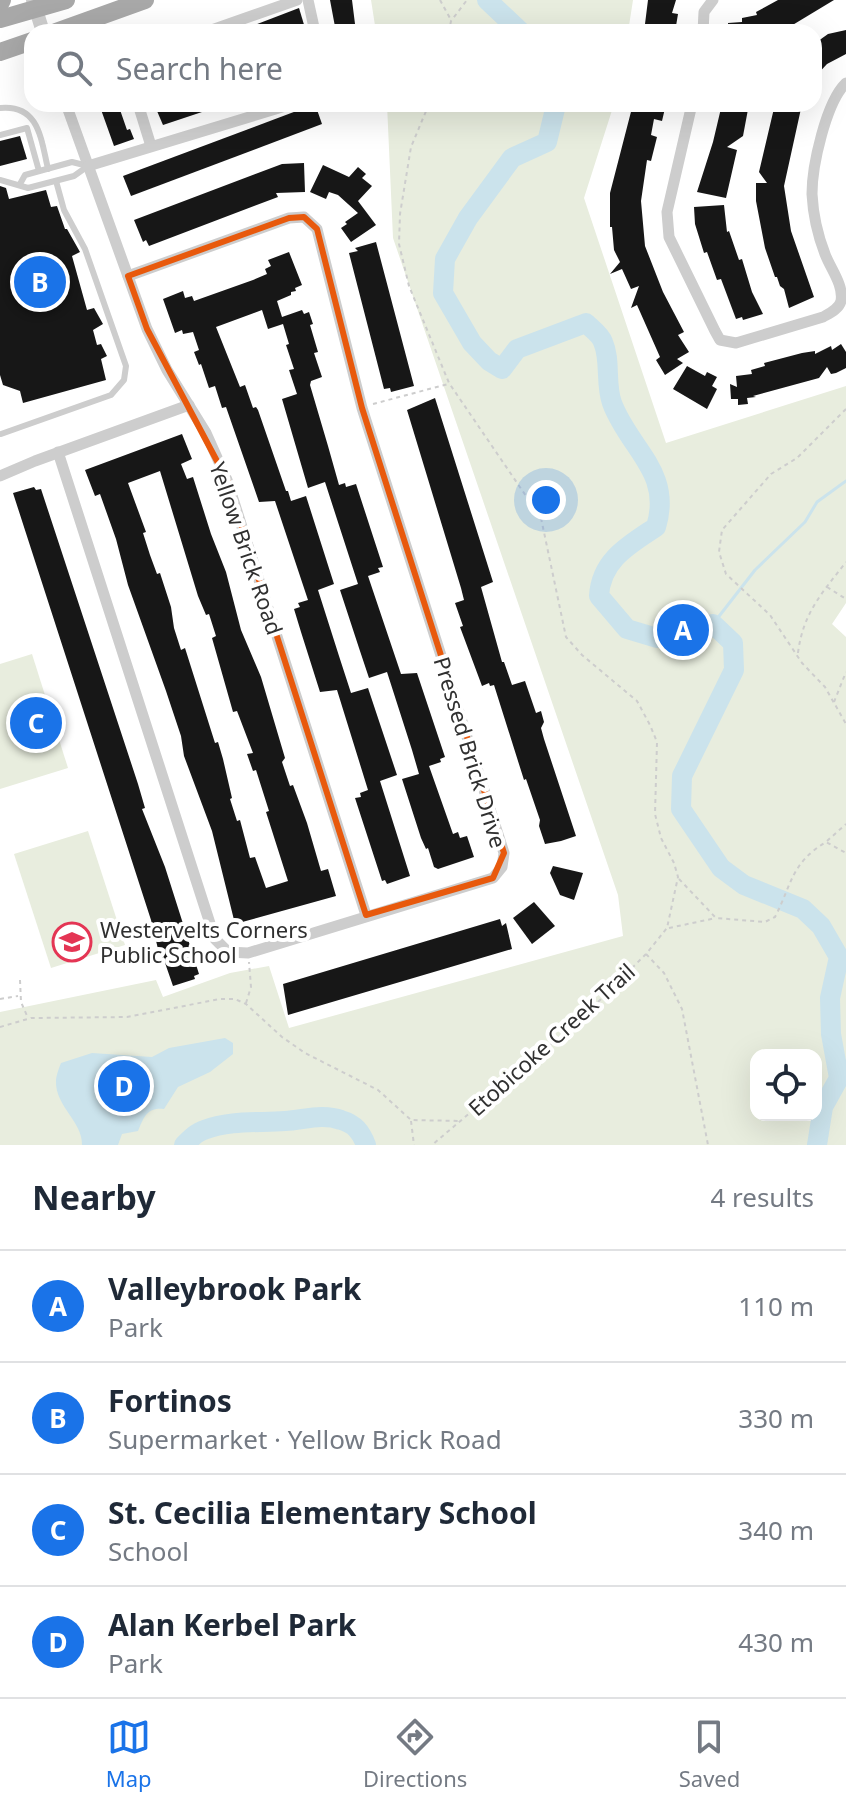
<!DOCTYPE html>
<meta charset="utf-8">
<style>
:root{--surface:#fff;--page:#f6f6f7;--text:#1f2937;--muted:#747a83;--line:#e0e1e3;--accent:#1a73e8}
body{margin:0;font-family:"Noto Sans",sans-serif;background:var(--page);color:var(--text)}
.controls{position:absolute;right:24px;bottom:24px;display:grid;overflow:hidden;border-radius:16px;box-shadow:0 8px 32px #0002}
.controls button{width:72px;height:72px;display:grid;place-items:center;padding:0;border:0;border-bottom:2px solid var(--line);background:var(--surface);color:var(--text);font:40px sans-serif}
.you{position:absolute;left:546px;top:500px;width:28px;height:28px;margin:-20px;border:6px solid #fff;border-radius:50%;background:#1a73e8;box-shadow:0 0 0 12px #1a73e833}
.badge{display:grid;place-items:center;width:52px;height:52px;border-radius:50%;background:var(--accent);color:#fff;font-size:26px;font-weight:700}
.pin{position:absolute;translate:-50% -50%;border:4px solid #fff;box-shadow:0 2px 8px #0006}
.list{margin:0;padding:0;list-style:none}
h2{display:flex;justify-content:space-between;align-items:center;height:104px;margin:0;padding:0 32px;font-size:34px}
h2 small{font-size:26px;font-weight:400;color:var(--muted)}
.list li{display:grid;grid-template-columns:52px 1fr auto;gap:24px;align-items:center;box-sizing:border-box;height:112px;padding:0 32px;border-top:2px solid var(--line)}
.list b{display:block;font-size:30px;white-space:nowrap}
.list p{margin:0;font-size:26px;white-space:nowrap;color:var(--muted)}
.list em{font-size:26px;font-style:normal;color:var(--muted)}
.icon{flex:none;width:44px;height:44px;fill:none;stroke:currentColor;stroke-width:2;stroke-linecap:round;stroke-linejoin:round}
.map{position:relative;flex:none;width:846px;height:1145px;overflow:hidden}
.search{position:absolute;background:var(--surface);box-shadow:0 8px 32px #0002;left:24px;right:24px;top:24px;height:88px;display:flex;align-items:center;gap:20px;box-sizing:border-box;padding:0 28px;border-radius:24px;color:var(--muted);font-size:30px}
.sheet{height:552px;background:var(--surface)}
nav{display:flex;justify-content:space-around;align-items:center;box-sizing:border-box;height:112px;border-top:2px solid var(--line);background:var(--surface);font-size:22px;color:var(--muted)}
nav a{display:grid;justify-items:center;gap:4px}
nav .on{color:var(--accent)}
.map>svg:first-child{display:block}
.green{fill:#e8edde;fill-rule:evenodd}
.water{fill:#cbe3ec}
.lines{fill:none;stroke-linecap:round;stroke-linejoin:round}
.stream{stroke:#cbe3ec;stroke-width:3}
.river{stroke:#cbe3ec;stroke-width:20}
.building{fill:#171717;fill-rule:evenodd}
.path{stroke:#cdcdcd;stroke-width:2;stroke-dasharray:4 4;stroke-linecap:butt}
.service{stroke:#cdcdcd;stroke-width:6}
.minor{stroke:#cdcdcd;stroke-width:11}
.tertiary{stroke:#cdcdcd;stroke-width:14}
.primary{stroke:#a8a8a8;stroke-width:18}
.marked{fill:none;stroke:#e8590c;stroke-width:6;stroke-linejoin:round}
.labels{text-anchor:middle;dominant-baseline:central;stroke-width:8;stroke-linejoin:round;paint-order:stroke}
.street-label{font-size:22px;fill:#303030;stroke:#fff}
.poi-label{font-size:22px;fill:#303030;stroke:#fff;text-anchor:start}
</style>
<div class="map">
<svg width="846" height="1145" viewBox="0 0 846 1145">
<rect width="100%" height="100%" fill="#fff"/>
<!-- green -->
<g class="green">
<path d="M371 0H633L628 32H376Z"/>
<path d="M387 104H614L584 198 666 443 846 386V603L832 624 846 637V1145H0V1012L156 980 163 997 230 973 269 966 289 1028 623 936 618 895 393 238ZM756 1055H816V1115H756Z"/>
<path d="M32 654 68 768 0 789V664Z"/>
<path d="M88 831 125 945 51 968 14 854Z"/>
</g>
<!-- water -->
<path class="water" d="M225 1038 233 1043V1054L210 1072 178 1087 164 1109C147 1107 144 1117 138 1131L122 1134 118 1145H82C83 1122 55 1106 56 1081 56 1076 59 1068 61 1063L92 1053 152 1057 169 1048Z"/>
<g class="lines">
<!-- stream -->
<path class="stream" d="M713 624 755 570 805 522 817 502 846 481"/>
<!-- river -->
<g class="river">
<path d="M487 0 521 32"/>
<path d="M554 104 555 109 547 142 512 158 468 218 445 259 443 293 472 343 489 361 502 369 517 349 586 323C591 328 601 335 603 342 611 360 605 384 612 403 629 449 673 472 656 527 629 545 601 560 599 596L627 629 657 638 713 624 733 643 734 670 682 776 681 809 721 868 744 885 803 909 821 926 839 957 830 998 831 1034 839 1078 823 1107 817 1145"/>
<path d="M184 1145C190 1139 197 1132 204 1130 230 1120 258 1123 285 1121 304 1120 322 1113 341 1120 355 1124 361 1132 366 1145"/>
</g>
</g>
<!-- building -->
<g class="building">
<path d="M330 0H352L356 32H336Z"/>
<path d="M648 0H676L672 13 678 14 675 32H644Z"/>
<path d="M778 0H834L781 32H728V23L742 22V18L757 15 756 12Z"/>
<path d="M299 8 305 28 293 32H236Z"/>
<path d="M846 30V54L827 64 814 78V44L828 34Z"/>
<path d="M99 104H118L127 130 130 129 134 139 114 146Z"/>
<path d="M154 104H198L202 112 163 125Z"/>
<path d="M315 104 322 124 131 196 123 176Z"/>
<path d="M633 104H666L662 121 654 119 651 135 657 137 651 161 647 160 641 201 645 246 663 292 684 332 678 335 689 352 677 359 683 363 665 375 656 360 660 357 637 305 631 308 639 286 631 289 622 269 610 274 620 262 614 250 612 227H610V193Z"/>
<path d="M722 104H749L743 136 727 147 737 150 726 198 697 192 713 142Z"/>
<path d="M775 104H802L784 186 791 231 814 297 789 308 784 289 780 286 777 277H775L765 248 756 201V183H767L759 172Z"/>
<path d="M20 136 27 159 0 166V141Z"/>
<path d="M304 163 305 192 276 193 278 197 149 246 146 240 143 242 134 220 282 164Z"/>
<path d="M323 165 349 177 358 167 366 174 362 178 372 186 358 201 376 225 351 242 341 228 347 224 345 222 358 213 338 195 329 192 326 199 310 192Z"/>
<path d="M0 186 6 188 9 199 46 190 51 207 57 206 65 229H67L80 252 72 256 87 310 94 308 103 324 93 330 97 345 101 344 107 356 101 359 106 380 23 403 20 391 3 385 0 375Z"/>
<path d="M724 205 727 232 729 231 739 260 742 259 752 292 763 314 743 320 742 317 736 319 721 279 717 280 707 252 704 253 695 224 694 207Z"/>
<path d="M376 242 414 386 391 392 390 388 384 389 349 253 358 251 355 248Z"/>
<path d="M289 252 302 285 295 288 296 291 291 292V295L277 301 282 317 302 310 304 314 309 312 313 324 310 325 318 352 314 353 322 377 311 381 310 385 328 446 339 485 345 483 346 487 356 484 383 567 378 568 380 572 368 576 401 674 417 673 445 757 440 759 441 762 429 766 453 834 458 832 460 838 467 836 474 857 438 869 434 867 428 848 426 849 421 838 402 779 419 774 412 750 387 672 369 678 359 648 340 590 358 584 325 482 308 488 282 399 297 394 289 370 294 369 286 345 289 344 283 324 268 329 262 310 216 327 240 387 245 385 253 408 256 407 258 410 286 491H288L291 501 306 496 334 584 318 590 339 656 351 693 368 688 397 775 380 781 410 876 387 884 385 880 382 881 355 798 361 797 360 793 368 790 337 690 320 692 301 632 294 609 300 607 298 603 308 600 275 501 259 502 226 407 222 408 215 386 209 388 201 364 199 365 194 352 199 350 193 332 183 334 182 330 175 333 163 299 183 291 185 298 192 296 194 301 253 280 267 274 265 269 271 266 268 260Z"/>
<path d="M841 344 846 352V368L836 373 831 374 827 367 819 378 753 396 756 397 747 398 748 404 738 405V399H731L730 384 737 387 736 376 752 374 751 370 765 366 764 363 802 353 815 351V354L831 346 832 350Z"/>
<path d="M687 366 705 376 707 372 717 377 712 386 717 389 707 409 673 389Z"/>
<path d="M435 398 493 582 481 587 502 662H504L512 685 525 681 536 713 541 711 544 722 541 728 544 739 576 836 561 841 545 844 539 826 540 820 526 779 524 780 494 685 490 686 489 683 482 686 460 627 463 626 455 603 464 600 461 588 407 410Z"/>
<path d="M182 434 192 459 181 464 187 479 193 477 211 534 226 572 241 630 261 677 285 758 282 762 290 786 293 785 307 823 321 871 328 869 336 896 235 924 212 831 184 756 181 736 166 691 128 585 116 539 100 494 95 496 85 470ZM160 471 198 596 206 615 209 614 216 636 212 638 233 712 237 711 253 753 247 754 253 771 256 770 269 811 266 812 288 881 266 888 255 857 250 858 240 820 237 821 230 799 232 798 223 759 218 742 215 743 185 648 181 650 174 628 171 607 160 573 157 574 150 555 143 533 146 532 128 483Z"/>
<path d="M34 487 36 490 41 489 138 784 145 808 142 809 165 867 199 974 194 976 195 979 173 986 164 960 161 959 164 952 158 949 151 920 13 493Z"/>
<path d="M553 866 583 873 574 900 560 895 550 873Z"/>
<path d="M534 902 555 926 532 944 513 918Z"/>
<path d="M500 919 502 926 506 923 512 949 288 1015 283 984Z"/>
</g>
<g class="lines">
<!-- path -->
<g class="path">
<path d="M440 0 451 20"/>
<path d="M449 32 451 21 467 0"/>
<path d="M31 61 32 59"/>
<path d="M429 104 411 147 400 214 399 244 409 286 449 383 541 518 566 637 582 655 637 701 650 725 657 742 655 814 661 838 674 863 678 877 667 928 646 954 583 1017 432 1145"/>
<path d="M373 404 448 384"/>
<path d="M846 409 797 458 771 474 722 530 719 552 726 574 770 615 802 663 825 687 846 724"/>
<path d="M827 587 846 599"/>
<path d="M798 653C803 613 822 593 846 562"/>
<path d="M834 702 846 672"/>
<path d="M827 841 846 824"/>
<path d="M679 879 716 918 765 922 775 917C792 884 791 863 826 842L846 853"/>
<path d="M669 928 716 918"/>
<path d="M646 954 664 973 682 1009 708 1145"/>
<path d="M20 980 21 1002 28 1018"/>
<path d="M0 999 18 996"/>
<path d="M246 1003 251 987 249 962"/>
<path d="M0 1027 31 1018 127 1017 220 999H235L246 1004 282 1037 305 1053 378 1090 411 1120 460 1121"/>
<path d="M411 1121 414 1145"/>
</g>
<!-- service -->
<g class="service">
<path d="M0 108C39 104 41 139 48 169"/>
<path d="M0 135 27 128 39 171"/>
<path d="M0 180 28 188 74 176 88 166"/>
<path d="M20 184 25 175 72 162 88 166"/>
<path d="M1 434 111 395 124 380 126 366 85 249 64 210 56 181"/>
</g>
<!-- minor -->
<g class="minor">
<path d="M308 0 315 32"/>
<path d="M206 32 297 0"/>
<path d="M703 32 704 12 713 0"/>
<path d="M66 104 147 329 167 370 206 433 227 480 366 915"/>
<path d="M138 104 151 146"/>
<path d="M692 104 667 212 669 237 715 331 720 340 736 343 823 317C830 313 839 309 841 301 844 285 830 268 825 254 818 236 813 213 812 194 812 166 826 102 846 83"/>
<path d="M88 166 292 104"/>
<path d="M58 452 215 939 228 952 248 953 493 878 502 867 504 853 362 408 317 229 304 217 289 218 128 276"/>
<path d="M0 476 35 461 189 405"/>
</g>
<!-- tertiary -->
<path class="tertiary" d="M33 0 43 32"/>
<!-- primary -->
<g class="primary">
<path d="M0 4 2 0"/>
<path d="M0 19 66 0"/>
<path d="M56 32 145 0"/>
<path d="M0 52 32 41"/>
</g>
</g>
<!-- marked area -->
<path class="marked" d="M304 217 317 229 362 408 504 853 493 878 366 915 227 480 147 329 128 276 289 218Z"/>
<!-- icons -->
<defs>
<g id="school-ring" transform="scale(2)"><circle r="9.5" fill="#fff" stroke="#e43554" stroke-width="1.5"/><path d="M0-5L7-2L0 1L-7-2ZM-4 1L0 2.5L4 1V4Q0 6-4 4Z" fill="#e43554"/></g>
</defs>
<g fill-rule="evenodd">
<use href="#school-ring" x="72" y="942"/>
</g>
<g class="labels">
<!-- street labels -->
<g class="street-label">
<text transform="translate(247 548) rotate(71)">Yellow Brick Road</text>
<text transform="translate(471 752) rotate(73)">Pressed Brick Drive</text>
<text transform="translate(551 1039) rotate(-42)">Etobicoke Creek Trail</text>
</g>
<!-- poi labels -->
<g class="poi-label">
<text x="100" y="929">Westervelts Corners<tspan x="100" dy="25">Public School</tspan></text>
</g>
</g>
</svg>
<div class="controls">
<button><svg class="icon" aria-label="locate" viewBox="0 0 24 24"><circle cx="12" cy="12" r="6"/><path d="M12 2v4M12 18v4M2 12h4M18 12h4"/></svg></button>
</div>
<div class="you"></div>
<div class="pin badge" style="left:683px;top:630px">A</div>
<div class="pin badge" style="left:40px;top:282px">B</div>
<div class="pin badge" style="left:36px;top:723px">C</div>
<div class="pin badge" style="left:124px;top:1086px">D</div>
<div class="search"><svg class="icon" aria-label="search" viewBox="0 0 24 24"><circle cx="10" cy="10" r="6"/><path d="M15 15l6 6"/></svg>Search here</div>
</div>
<section class="sheet">
<h2>Nearby<small>4 results</small></h2>
<ul class="list">
<li><span class="badge">A</span><div><b>Valleybrook Park</b><p>Park</p></div><em>110 m</em></li>
<li><span class="badge">B</span><div><b>Fortinos</b><p>Supermarket · Yellow Brick Road</p></div><em>330 m</em></li>
<li><span class="badge">C</span><div><b>St. Cecilia Elementary School</b><p>School</p></div><em>340 m</em></li>
<li><span class="badge">D</span><div><b>Alan Kerbel Park</b><p>Park</p></div><em>430 m</em></li>
</ul>
</section>
<nav>
<a class="on"><svg class="icon" aria-label="map" viewBox="0 0 24 24"><path d="M3 6l6-2 6 2 6-2v14l-6 2-6-2-6 2zM9 4v14M15 6v14"/></svg>Map</a>
<a><svg class="icon" aria-label="directions" viewBox="0 0 24 24"><path d="M12 3l9 9-9 9-9-9zM9 14v-3h6M13 9l2 2-2 2"/></svg>Directions</a>
<a><svg class="icon" aria-label="saved" viewBox="0 0 24 24"><path d="M7 4h10v16l-5-4-5 4z"/></svg>Saved</a>
</nav>
